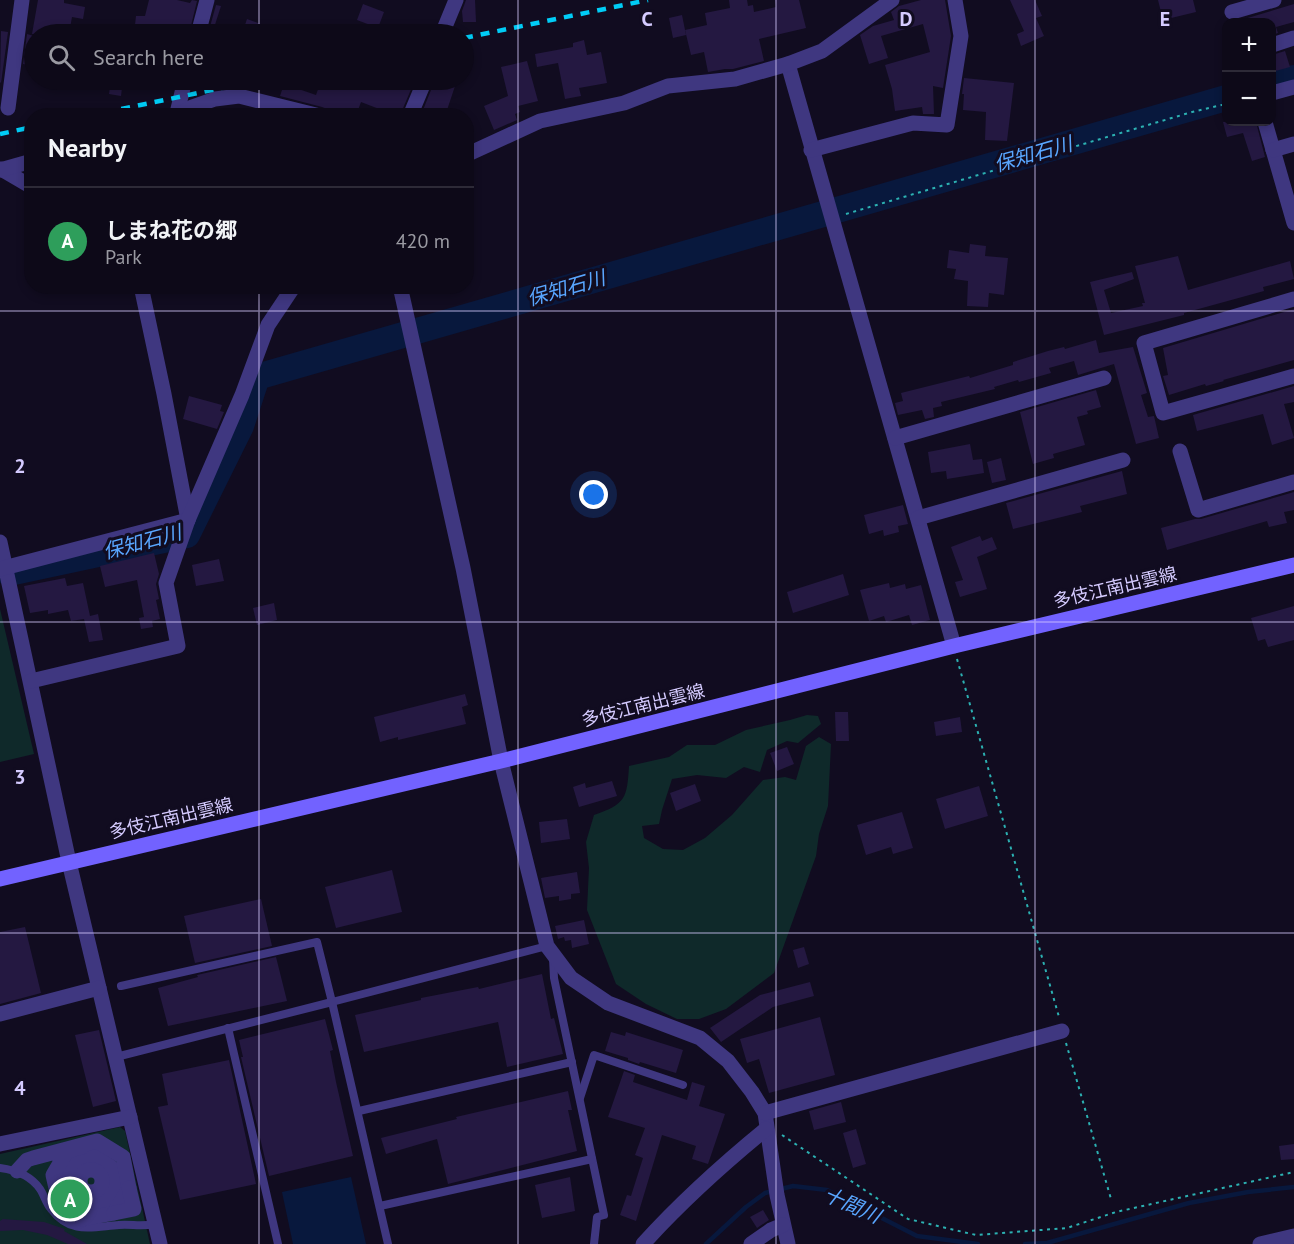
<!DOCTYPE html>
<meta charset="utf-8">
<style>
:root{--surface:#0d0918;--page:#161221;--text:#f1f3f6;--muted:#9a9aa2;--line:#2d2a37;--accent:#0b8043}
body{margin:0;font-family:"PT Sans","Noto Sans JP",sans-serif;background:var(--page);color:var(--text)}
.controls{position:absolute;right:18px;top:18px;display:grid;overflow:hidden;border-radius:12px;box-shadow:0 3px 9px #0003}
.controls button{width:54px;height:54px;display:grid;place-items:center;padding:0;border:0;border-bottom:2px solid var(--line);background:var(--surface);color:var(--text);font:30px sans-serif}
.you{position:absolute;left:594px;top:495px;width:21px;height:21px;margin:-15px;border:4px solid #fff;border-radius:50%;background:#1a73e8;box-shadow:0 0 0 9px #1a73e833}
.badge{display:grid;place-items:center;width:39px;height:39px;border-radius:50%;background:var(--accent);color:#fff;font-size:20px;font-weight:700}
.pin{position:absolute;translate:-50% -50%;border:3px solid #fff;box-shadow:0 2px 6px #0006}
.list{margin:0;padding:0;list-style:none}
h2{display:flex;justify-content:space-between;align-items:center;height:78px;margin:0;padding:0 24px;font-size:26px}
h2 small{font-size:20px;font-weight:400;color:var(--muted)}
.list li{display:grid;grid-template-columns:39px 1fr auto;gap:18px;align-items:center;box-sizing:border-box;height:108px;padding:0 24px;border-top:2px solid var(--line)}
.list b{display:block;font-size:22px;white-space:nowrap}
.list p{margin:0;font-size:20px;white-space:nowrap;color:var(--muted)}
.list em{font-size:20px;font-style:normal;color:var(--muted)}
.icon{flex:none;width:33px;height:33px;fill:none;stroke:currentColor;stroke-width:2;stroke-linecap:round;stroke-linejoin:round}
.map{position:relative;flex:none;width:1294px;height:1244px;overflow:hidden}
.search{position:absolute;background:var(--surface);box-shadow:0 3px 9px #0003;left:24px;top:24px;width:450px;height:66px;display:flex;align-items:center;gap:15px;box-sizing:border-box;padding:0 21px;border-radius:33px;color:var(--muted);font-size:22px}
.panel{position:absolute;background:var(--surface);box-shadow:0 3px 9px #0003;left:24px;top:108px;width:450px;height:186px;border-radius:24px}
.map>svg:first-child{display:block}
.green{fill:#0f292a}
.water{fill:#08183d}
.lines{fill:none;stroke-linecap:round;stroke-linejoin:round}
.stream{stroke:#08183d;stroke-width:4.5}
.river{stroke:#08183d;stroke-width:26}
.building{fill:#241841}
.path{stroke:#2cb1b2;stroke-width:2;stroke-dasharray:3 4.5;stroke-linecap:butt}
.lane{stroke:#3f3780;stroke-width:8}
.street{stroke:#3f3780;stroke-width:15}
.secondary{stroke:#7262ff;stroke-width:15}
.rail{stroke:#00ccf6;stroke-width:4.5;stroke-dasharray:9 8;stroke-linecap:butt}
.grid{fill:none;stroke:#d5cbff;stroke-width:1.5;stroke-opacity:0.55}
.labels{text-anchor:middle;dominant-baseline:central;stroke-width:6;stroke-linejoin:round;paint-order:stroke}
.street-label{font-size:18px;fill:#d5cbff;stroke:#110c20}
.water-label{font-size:20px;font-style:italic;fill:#59a6ff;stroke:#110c20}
.grid-label{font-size:20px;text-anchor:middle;font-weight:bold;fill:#d5cbff;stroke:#110c20;stroke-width:6;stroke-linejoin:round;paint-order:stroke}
</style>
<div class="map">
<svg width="1294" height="1244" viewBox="0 0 1294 1244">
<rect width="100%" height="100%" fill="#110c20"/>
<!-- green -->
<g class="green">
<path d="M0 609 34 754 0 762Z"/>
<path d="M807 715 818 716 821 724 798 743 787 741 767 750 760 772 744 767 726 778 697 775 672 779 662 810 659 824 642 826 644 838 663 849 683 850 705 838 732 815 763 780 785 777 796 780 806 746 819 737 831 744 828 806 819 834 816 856 774 973 726 1009 699 1019H677L646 1004 616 984 587 910 589 868 586 842 594 815C626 804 627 798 629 766L669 757 687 745H715L746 730 790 720Z"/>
<path d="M120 1127 125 1131 150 1244H0V1154Z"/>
</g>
<!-- water -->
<path class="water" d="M351 1177 366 1244H293L282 1192Z"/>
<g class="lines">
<!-- stream -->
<g class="stream">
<path d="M706 1244 746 1207 765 1193 793 1186 827 1190 917 1236 978 1244"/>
<path d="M1025 1244 1047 1243 1189 1203 1248 1192 1294 1187"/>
</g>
<!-- river -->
<g class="river">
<path d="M1272 85 1294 78"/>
<path d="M9 573 187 535 241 426 257 377C579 282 904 193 1226 98"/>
</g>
</g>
<!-- building -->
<g class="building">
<path d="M38 0H64V3L85 7 83 19 72 17 69 34H32Z"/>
<path d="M149 0H177L190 3 192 0 197 1 189 34 172 32 171 34H134L136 16H145Z"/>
<path d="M466 0H475L476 22H463L462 11Z"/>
<path d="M729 0H747L748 6 753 5 754 12 776 7 775 0H799L806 28 759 39 764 61 733 69H725L708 72 704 52 691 55 685 30 707 25 705 13 730 8Z"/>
<path d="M921 0H945L951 36 943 88 933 86 934 114H923L922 107 895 111 892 89 885 65 930 52 923 24 881 36 888 58 869 64 860 35 873 26 894 20 891 12 899 6Z"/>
<path d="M1010 0H1035L1042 16 1036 18 1044 36 1021 46 1017 34 1024 31Z"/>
<path d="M1158 0H1193L1196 12 1163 20Z"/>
<path d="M363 4 384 12 378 28 357 20Z"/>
<path d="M1294 4V22L1276 27 1278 33 1272 35V22H1241V20Z"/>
<path d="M216 5 221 6 212 34H208Z"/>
<path d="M682 15 686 35 673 38 669 18Z"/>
<path d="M247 19 285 33V34H242Z"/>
<path d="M1 31 8 32 1 83 0 82Z"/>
<path d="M27 34 34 36V66L23 64Z"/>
<path d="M584 40 587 55 601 52 607 83 579 88 581 96 565 99 558 63 537 67 535 54 573 47V43Z"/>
<path d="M1285 51 1290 67 1272 72V55Z"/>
<path d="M527 61 538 101 518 106 520 112 515 114 517 120 494 130 484 106 508 96 501 67Z"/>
<path d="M964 78 1014 83 1007 141 985 140 986 112 963 110 964 94H962Z"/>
<path d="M111 80H123L121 96 109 94Z"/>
<path d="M334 80 364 89 370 80H415L401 113 394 111 392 114 361 102 357 113 347 110 344 116H329L327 109 322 107 280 96 284 84 316 95 321 81 332 85Z"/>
<path d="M435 80H457L447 110 445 109 443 116 423 110Z"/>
<path d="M1223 122H1256L1265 157 1252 161 1243 133 1227 137Z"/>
<path d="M970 244 986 246 985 256 1008 258 1004 295 989 293 988 307 967 306 968 281 954 279 956 269 947 268 949 250 969 253Z"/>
<path d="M1178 256 1188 290 1290 261 1294 279 1263 287 1264 291 1184 313V315L1104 335 1090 282 1132 272 1134 279 1104 290 1111 313 1143 306 1142 303H1145L1135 266Z"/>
<path d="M1294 309V360L1223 380 1224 381 1206 386 1205 384 1169 395 1163 376 1168 375 1163 348Z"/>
<path d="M1096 340 1099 353 1133 347 1147 393 1141 395 1148 417 1154 416 1159 438 1136 444 1114 364 1078 375 1074 361 1049 368 1051 373 1019 382 1018 380 994 387 995 389 941 402 942 406 933 408 934 417 925 419 922 410 898 415 895 403 903 401 901 393 969 376 970 378 1013 365V362L1048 351 1064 347 1065 349Z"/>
<path d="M1294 386V402L1284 404 1294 438 1272 445 1263 414 1197 431 1193 415Z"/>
<path d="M1096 390 1101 407 1087 411 1088 414 1077 417 1085 445 1053 454 1054 458 1033 464 1020 412Z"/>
<path d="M189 396 222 405 220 411 224 412 217 429 183 419Z"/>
<path d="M970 444 973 460 982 459 984 473 947 479 946 471 931 473 928 452Z"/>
<path d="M1001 458 1006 480 992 483 987 462Z"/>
<path d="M1122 471 1127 494 1080 506 1082 512 1013 529 1006 503Z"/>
<path d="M1294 492V510L1284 512 1287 523 1269 527 1267 521 1167 550 1161 528 1195 519H1201Z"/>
<path d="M903 505 908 524 898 526 899 532 884 536 883 530 869 534 864 515Z"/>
<path d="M980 536 982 541 992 537 997 549 977 557 987 589 960 597 955 582 963 580 951 547Z"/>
<path d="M154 553 159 574 156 584 159 599 156 600 160 619 152 621 153 627 141 629 139 618 144 617 137 580 105 587 100 566Z"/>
<path d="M219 559 224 581 196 586 192 565Z"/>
<path d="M843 574 849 595 793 613 787 592Z"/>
<path d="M65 578 67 586 83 583 90 616 98 614 103 640 89 642 84 619 71 621 68 610 48 614V610L30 613 24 586Z"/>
<path d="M889 583 890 588 905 584 906 589 921 585 930 620 912 625 909 615 886 622 884 616 869 621 860 590Z"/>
<path d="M274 603 277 620 257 625 253 608Z"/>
<path d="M1294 606V640L1268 647 1265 639 1258 641 1251 618Z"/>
<path d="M465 694 468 705 462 707 466 724 398 740V737L380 742 374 717Z"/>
<path d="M835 712H848L849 741H836Z"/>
<path d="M960 717 962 732 936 736 934 722Z"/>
<path d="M787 747 794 764 777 771 770 753Z"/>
<path d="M612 781 617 796 579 807 573 787 585 783 586 788Z"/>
<path d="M695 784 701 801 676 811 670 793Z"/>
<path d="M979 786 988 816 945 829 936 799Z"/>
<path d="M902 812 913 848 893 854 891 847 866 855 857 825Z"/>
<path d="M567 819 570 839 541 843 539 822Z"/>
<path d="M392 870 402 912 336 928 325 887Z"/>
<path d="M577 872 580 893 571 894V899L559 901V896L545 898 541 878Z"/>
<path d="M261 899 272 946 195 963 184 916Z"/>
<path d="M584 920 589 944 572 948 571 940 565 941 564 937 558 939 555 926Z"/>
<path d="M25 927 41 993 0 1004V932Z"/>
<path d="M804 947 809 964 798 968 793 950Z"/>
<path d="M276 957 287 1001 168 1026 158 988 198 977 197 975Z"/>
<path d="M542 974 551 1019 554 1018 563 1054 507 1067 498 1022 364 1052 355 1015 421 1000V998L478 987 479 989Z"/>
<path d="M810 982 814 996 773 1007 721 1042 710 1028 760 995Z"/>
<path d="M820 1017 835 1075 769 1093 759 1059 747 1063 740 1039Z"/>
<path d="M325 1019 333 1050 330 1051 336 1082 353 1156 269 1176 241 1057H243L239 1040Z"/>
<path d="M99 1030 116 1101 93 1107 75 1035Z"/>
<path d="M611 1032 625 1036 626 1032 683 1050 676 1073 640 1062 639 1064 628 1060V1058L605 1051Z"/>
<path d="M229 1060 256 1184 180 1200 158 1107 168 1105 162 1074Z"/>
<path d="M624 1071 635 1075 633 1082 687 1100 692 1082 705 1086 699 1106 725 1114 708 1164 692 1159 696 1146 662 1135 636 1221 620 1215 627 1195 631 1196 643 1158 635 1155 645 1128 608 1117Z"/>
<path d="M568 1091 572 1110H568L577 1151 448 1184 437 1139 386 1154 381 1138 457 1119 456 1117Z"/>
<path d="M841 1102 846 1122 814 1130 809 1111Z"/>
<path d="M856 1129 866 1164 853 1168 843 1133Z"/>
<path d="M1294 1144V1159L1281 1160 1279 1146Z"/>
<path d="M570 1177 575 1211 542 1218 535 1185Z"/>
<path d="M763 1210 769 1220 757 1228 750 1217Z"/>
<path d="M3 1219 44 1222 65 1229 64 1231 87 1244H68L47 1235 23 1230 0 1231V1221Z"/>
</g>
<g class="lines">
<!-- path -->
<g class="path">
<path d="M846 214 1192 112 1226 104"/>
<path d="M957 659 1059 1017"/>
<path d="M1066 1043 1111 1199"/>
<path d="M782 1135 908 1219 976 1235 1067 1228 1116 1212 1294 1172"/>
</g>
<!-- lane -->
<g class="lane">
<path d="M553 958 554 978 604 1215 597 1217 594 1244"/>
<path d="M121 986 317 942 332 1002 547 946"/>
<path d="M228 1028 278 1244"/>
<path d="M116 1057 332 1002 388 1244"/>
<path d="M580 1098 594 1055 683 1085"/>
<path d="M359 1111 572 1062"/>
<path d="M0 1168C15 1170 31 1176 40 1189 44 1195 46 1203 51 1209 71 1235 92 1227 119 1225 133 1224 140 1227 155 1224"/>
<path d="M380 1206 592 1159"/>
</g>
<!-- street -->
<g class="street">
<path d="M1232 12 1274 0"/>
<path d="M198 34 207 0"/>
<path d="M442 34 456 0"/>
<path d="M1272 45 1294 38"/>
<path d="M788 64 954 646"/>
<path d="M1272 93 1294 87"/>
<path d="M8 108 22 0"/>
<path d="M177 113 185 80"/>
<path d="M176 116 192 107 215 99 239 96 320 116"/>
<path d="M410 116 425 80"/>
<path d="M1265 122 1294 223"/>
<path d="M811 150 913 123 947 125 961 36 955 0"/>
<path d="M1273 150 1294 144"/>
<path d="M466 155 540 121 624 103 668 86 735 79 788 64 822 51 892 0"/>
<path d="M1 169 32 187"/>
<path d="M0 170 32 161"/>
<path d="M141 286 164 394 188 520"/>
<path d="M400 286 463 568 501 761 547 946 571 978 608 1003 700 1038 728 1061 752 1092 765 1113 777 1195 788 1244"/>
<path d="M1294 299 1144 343 1163 413 1294 376"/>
<path d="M895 438 1104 378"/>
<path d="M1180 451 1198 510 1294 482"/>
<path d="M918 518 1123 460"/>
<path d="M0 542 69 862 160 1244"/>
<path d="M0 569 188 520"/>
<path d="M31 681 178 646 166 583 188 520 242 395 268 325 294 286"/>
<path d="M0 1014 99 988"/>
<path d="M765 1113 1062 1031"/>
<path d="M0 1144 130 1117"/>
<path d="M95 1156 111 1167 116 1187 105 1202 87 1206 70 1195 67 1175 77 1160Z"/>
<circle cx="91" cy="1181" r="11"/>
<path d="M17 1171 27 1160 33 1158 97 1141 123 1157 129 1188 114 1213 83 1219 59 1201 53 1175 67 1151 82 1147"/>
<path d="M114 1213 134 1209 129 1188"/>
<path d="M643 1244C681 1202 722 1165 766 1129"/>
<path d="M751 1244 771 1230 783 1225"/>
<path d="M1260 1244 1294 1236"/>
</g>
<!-- secondary -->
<path class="secondary" d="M0 879 501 761 954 646 1294 565"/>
<!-- rail -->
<g class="rail">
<path d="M464 38 648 0"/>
<path d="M88 116 260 80"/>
<path d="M0 134 32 127"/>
</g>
</g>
<!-- grid -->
<path class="grid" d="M259 0V34M518 0V1244M776 0V1244M1035 0V1244M259 80V116M259 286V1244M0 311H1294M0 622H1294M0 933H1294"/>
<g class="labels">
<!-- street labels -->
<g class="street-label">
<text transform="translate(1115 587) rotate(-13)">多伎江南出雲線</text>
<text transform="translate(643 705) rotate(-14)">多伎江南出雲線</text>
<text transform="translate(171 818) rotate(-13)">多伎江南出雲線</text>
</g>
<!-- water labels -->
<g class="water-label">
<text transform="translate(1033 154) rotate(-16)">保知石川</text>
<text transform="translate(566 288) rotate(-16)">保知石川</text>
<text transform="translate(142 542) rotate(-15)">保知石川</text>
<text transform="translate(852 1205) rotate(24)">十間川</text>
</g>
</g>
<g class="grid-label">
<text x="647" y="26">C</text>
<text x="906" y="26">D</text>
<text x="1165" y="26">E</text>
<text x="20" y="473">2</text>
<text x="20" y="784">3</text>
<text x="20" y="1095">4</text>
</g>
</svg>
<div class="controls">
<button>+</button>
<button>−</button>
</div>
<div class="you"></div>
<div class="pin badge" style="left:70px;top:1199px;background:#2e9e5b">A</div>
<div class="search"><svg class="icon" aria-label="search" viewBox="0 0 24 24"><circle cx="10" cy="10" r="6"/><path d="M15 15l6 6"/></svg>Search here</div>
<section class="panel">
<h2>Nearby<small></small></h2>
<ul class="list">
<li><span class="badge" style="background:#2e9e5b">A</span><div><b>しまね花の郷</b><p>Park</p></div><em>420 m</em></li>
</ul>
</section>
</div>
